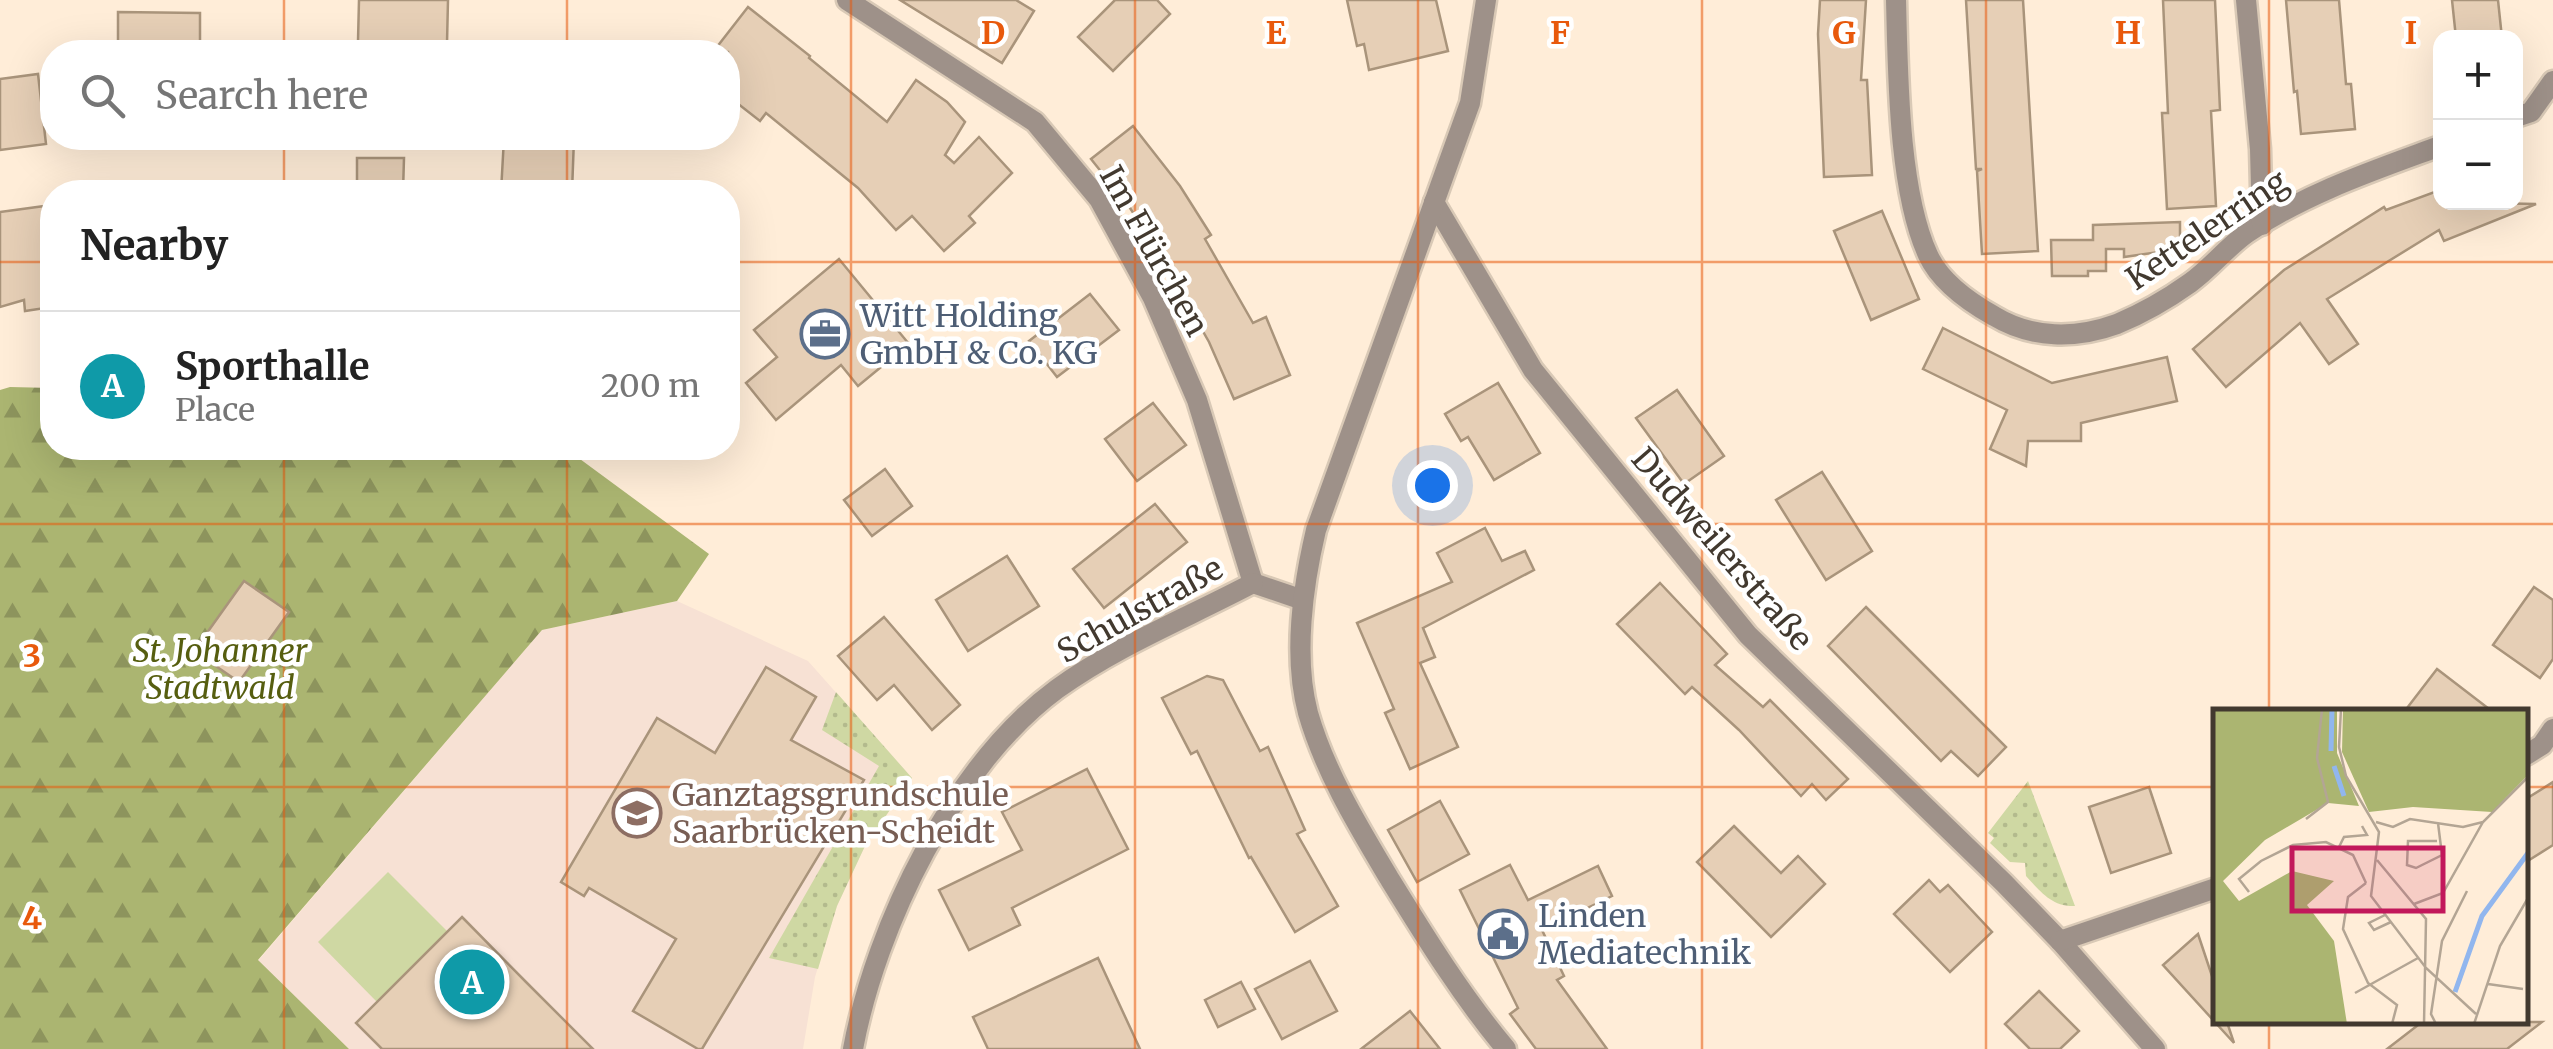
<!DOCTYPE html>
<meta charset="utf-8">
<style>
:root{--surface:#fff;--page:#f6f6f6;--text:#222;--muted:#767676;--line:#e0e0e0;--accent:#4a6311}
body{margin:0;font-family:Merriweather,serif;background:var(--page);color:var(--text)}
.controls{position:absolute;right:30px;top:30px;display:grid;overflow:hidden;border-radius:20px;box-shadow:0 10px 40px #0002}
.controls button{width:90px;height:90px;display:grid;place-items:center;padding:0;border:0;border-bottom:2px solid var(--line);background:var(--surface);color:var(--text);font:50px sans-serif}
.you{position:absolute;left:1432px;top:485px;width:35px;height:35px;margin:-25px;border:8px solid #fff;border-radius:50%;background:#1a73e8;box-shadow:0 0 0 15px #1a73e833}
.badge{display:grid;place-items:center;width:65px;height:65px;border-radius:50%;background:var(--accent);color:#fff;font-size:32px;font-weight:700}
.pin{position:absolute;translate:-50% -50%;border:5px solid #fff;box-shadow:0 2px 10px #0006}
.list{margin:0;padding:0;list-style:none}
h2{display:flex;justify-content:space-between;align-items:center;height:130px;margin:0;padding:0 40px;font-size:42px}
h2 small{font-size:32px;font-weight:400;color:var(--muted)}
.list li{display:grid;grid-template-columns:65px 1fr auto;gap:30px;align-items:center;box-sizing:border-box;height:150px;padding:0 40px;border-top:2px solid var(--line)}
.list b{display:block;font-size:38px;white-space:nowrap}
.list p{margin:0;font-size:32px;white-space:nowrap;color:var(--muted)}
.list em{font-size:32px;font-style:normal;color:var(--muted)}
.icon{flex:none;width:55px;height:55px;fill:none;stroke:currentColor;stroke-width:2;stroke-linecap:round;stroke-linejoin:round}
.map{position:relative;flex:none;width:2553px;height:1049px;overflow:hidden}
.search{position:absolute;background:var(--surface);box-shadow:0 10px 40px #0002;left:40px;top:40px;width:700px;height:110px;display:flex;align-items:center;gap:25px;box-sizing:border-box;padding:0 35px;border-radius:40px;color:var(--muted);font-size:38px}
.panel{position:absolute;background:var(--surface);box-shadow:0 10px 40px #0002;left:40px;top:180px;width:700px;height:280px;border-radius:40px}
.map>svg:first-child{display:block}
.education{fill:#f7e1d4}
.grass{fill:url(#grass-dots)}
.forest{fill:url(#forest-firs)}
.green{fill:#cfd8a3}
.building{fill:#e6cfb6;stroke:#a9947b;stroke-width:2.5}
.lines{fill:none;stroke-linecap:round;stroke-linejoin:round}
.minor-casing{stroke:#d9c9b6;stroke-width:25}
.tertiary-casing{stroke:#d9c9b6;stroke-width:25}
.minor{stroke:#9e9189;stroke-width:20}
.tertiary{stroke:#9e9189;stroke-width:20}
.grid{fill:none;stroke:#e8590c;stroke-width:2.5;stroke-opacity:0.55}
.labels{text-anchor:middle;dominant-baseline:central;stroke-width:9;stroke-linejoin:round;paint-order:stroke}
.street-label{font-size:32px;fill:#42392f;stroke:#fff}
.service-label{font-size:32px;fill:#4e5e75;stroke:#fff;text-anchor:start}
.park-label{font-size:32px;font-style:italic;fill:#565e10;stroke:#fff}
.education-label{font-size:32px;fill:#785e54;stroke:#fff;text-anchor:start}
.inset-river{fill:none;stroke:#91b6ee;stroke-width:5}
.inset-road{fill:none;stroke:#b3a594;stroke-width:2.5}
.view{fill:#c2185b;fill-opacity:0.15;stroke:#c2185b;stroke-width:5}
.inset-edge{fill:none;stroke:#42392f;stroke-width:5}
.grid-label{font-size:32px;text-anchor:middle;font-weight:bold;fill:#e8590c;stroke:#fff;stroke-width:9;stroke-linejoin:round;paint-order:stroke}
</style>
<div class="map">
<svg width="2553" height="1049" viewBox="0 0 2553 1049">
<defs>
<pattern id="grass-dots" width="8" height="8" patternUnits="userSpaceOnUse" patternTransform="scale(2.5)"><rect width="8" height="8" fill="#cfd8a3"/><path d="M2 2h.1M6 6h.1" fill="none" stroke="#b3ba8d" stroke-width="1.8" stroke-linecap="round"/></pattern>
<pattern id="forest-firs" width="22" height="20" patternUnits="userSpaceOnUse" patternTransform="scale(2.5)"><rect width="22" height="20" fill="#abb571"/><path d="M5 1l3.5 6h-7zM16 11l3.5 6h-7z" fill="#8d945d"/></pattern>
</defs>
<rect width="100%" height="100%" fill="#ffedd8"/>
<!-- education -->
<path class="education" d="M677 601 808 661 912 778 865 846 837 906 815 977 803 1049H349L258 961 542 630Z"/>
<!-- grass -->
<g class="grass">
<path d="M836 692 912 778 865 846 837 906 818 969 769 958 879 766 822 730Z"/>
<path d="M2028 781 2075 906C2052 907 2041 892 2026 876L2025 863 2010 862 1990 843 1994 838 1988 833Z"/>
</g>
<!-- forest -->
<path class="forest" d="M10 387 52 388V448H565L709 554 677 601 542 630 258 960 349 1049H0V390Z"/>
<!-- green -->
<path class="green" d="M388 872 448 932 377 1002 318 942Z"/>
<!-- building -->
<g class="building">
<path d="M359 0H448L447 43 358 41Z"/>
<path d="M900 0H1016L1034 11 1002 63Z"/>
<path d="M1115 0H1157L1170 14 1113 71 1078 37Z"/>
<path d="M1347 0H1436L1448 51 1369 70 1364 44 1357 46Z"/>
<path d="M1820 0H1866L1861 80H1867L1872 175 1824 177 1818 34Z"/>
<path d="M1966 0H2023L2038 251 1982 254 1977 171 1982 169H1976Z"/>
<path d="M2163 0H2215L2220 110 2211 111 2216 206 2167 209 2162 113H2168Z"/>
<path d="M2286 0H2339L2346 84H2351L2355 129 2301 134 2297 91 2294 92Z"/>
<path d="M2452 0H2498L2502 38H2456Z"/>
<path d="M748 7 810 56 809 58 887 122 916 80 947 102 965 122 945 155 954 163 979 137 1012 173 969 216 975 223 944 251 912 216 896 230 858 188 766 113 760 121 728 96V52H713Z"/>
<path d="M118 12 200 13V52H118Z"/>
<path d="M38 74 46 144 0 150V79Z"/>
<path d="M1133 126 1180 186 1211 235 1205 239 1253 323 1266 317 1290 375 1234 399 1209 342 1184 298 1187 296 1130 208 1091 159Z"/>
<path d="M504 138H574L572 192H501Z"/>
<path d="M357 158H404L403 192H357Z"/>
<path d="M2440 190V202L2536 204 2444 241 2439 230 2327 299 2358 344 2329 364 2300 323 2226 387 2193 349 2284 270 2384 207 2386 210Z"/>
<path d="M52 205V307L25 311 24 300 0 307V212Z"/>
<path d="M1882 211 1919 299 1871 320 1834 231Z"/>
<path d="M2180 222V249L2124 257V249H2106V271H2088V276H2052L2051 240H2093V225Z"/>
<path d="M839 259 909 344 858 386 841 365 776 420 746 383 777 357 754 330Z"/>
<path d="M1090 294 1119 330 1057 377 1029 341Z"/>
<path d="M1943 328 2052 383 2167 357 2177 401 2081 423V441H2028L2026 466 1990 449 2007 410 1923 369Z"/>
<path d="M1498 383 1540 453 1494 480 1468 437 1461 441 1445 414Z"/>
<path d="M1677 390 1724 456 1684 484 1636 418Z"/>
<path d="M1153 403 1186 445 1137 481 1105 439Z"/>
<path d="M885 469 912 506 872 536 844 500Z"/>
<path d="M1822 472 1872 551 1826 580 1776 500Z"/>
<path d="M1155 504 1187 542 1104 608 1073 569Z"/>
<path d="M1485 528 1502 561 1525 551 1534 570 1423 628 1435 657 1420 663 1458 747 1410 769 1385 713 1394 709 1357 623 1452 582 1437 553Z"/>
<path d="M1007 556 1039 606 968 651 936 600Z"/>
<path d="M244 581 289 612 239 682 194 651Z"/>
<path d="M1660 583 1727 654 1715 665 1763 707 1770 700 1848 779 1826 800 1812 784 1801 796 1739 730 1692 687 1685 694 1617 624Z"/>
<path d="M2534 587 2553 600V659L2540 678 2493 645Z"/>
<path d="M1866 607 2006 747 1978 776 1951 751 1941 761 1828 646Z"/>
<path d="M884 617 960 705 932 730 894 685 877 700 838 656Z"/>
<path d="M766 667 816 697 791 740 864 780 702 1049H698L633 1011 676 939 589 888 584 896 561 882 657 718 715 753Z"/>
<path d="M2437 669 2493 712H2404Z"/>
<path d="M1207 676 1223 680 1260 751 1268 747 1305 830 1297 834 1338 906 1295 932 1251 857 1249 858 1197 751 1191 754 1162 698Z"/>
<path d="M1087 769 1128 849 1012 908 1020 925 969 950 939 890 1022 850 1002 812Z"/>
<path d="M2553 782V845L2526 862V799Z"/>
<path d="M2149 787 2171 853 2111 873 2089 807Z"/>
<path d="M1440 801 1469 854 1417 882 1388 830Z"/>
<path d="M1734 826 1781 873 1798 856 1825 884 1771 937 1697 862Z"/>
<path d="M1510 865 1528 900 1598 866 1612 896 1542 930 1564 976 1557 980 1607 1049H1536L1510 1014 1518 1008 1460 890Z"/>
<path d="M1929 880 1940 892 1948 885 1992 932 1950 972 1894 914Z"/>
<path d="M462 917 526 982 593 1049H382L356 1023Z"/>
<path d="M2198 934 2216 988V1022H2227L2234 1043 2163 965Z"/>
<path d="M1098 958 1140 1049H988L973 1017Z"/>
<path d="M1310 961 1337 1011 1282 1039 1255 989Z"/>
<path d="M1241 982 1255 1009 1218 1027 1205 1000Z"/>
<path d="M2039 991 2079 1031 2060 1049H2030L2005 1024Z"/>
<path d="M1410 1011 1440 1049H1361Z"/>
<path d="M2422 1022H2542L2507 1049H2387Z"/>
</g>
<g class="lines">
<!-- minor casing -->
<g class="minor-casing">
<g id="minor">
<path d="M847 0 1035 122 1099 199 1153 298 1197 400 1253 583"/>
<path d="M1896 0C1898 73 1898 189 1928 255 1940 281 1969 302 1994 316 2032 339 2076 339 2117 324 2141 314 2169 298 2190 283 2211 268 2227 247 2247 233 2306 193 2375 170 2440 146"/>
<path d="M2246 0 2260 149 2262 225"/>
<path d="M2516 117 2531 112 2553 81"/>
<path d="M1434 202 1533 370 1748 635 2004 883 2060 941 2155 1049"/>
<path d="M1253 583 1303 600"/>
<path d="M2526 755 2542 745 2553 729"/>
<path d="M2060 941 2216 888"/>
<path d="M853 1049C876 925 954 765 1057 689 1118 645 1187 618 1253 583"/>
</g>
</g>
<!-- tertiary casing -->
<g class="tertiary-casing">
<path id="tertiary" d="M1486 0 1470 103 1316 530C1303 585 1293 657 1308 713 1325 772 1358 826 1389 878 1426 938 1461 995 1506 1049"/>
</g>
<!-- minor -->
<use href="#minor" class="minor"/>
<!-- tertiary -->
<use href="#tertiary" class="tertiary"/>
</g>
<!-- grid -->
<path class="grid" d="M284 0V52M567 0V52M851 0V1049M1135 0V1049M1418 0V1049M1702 0V1049M1986 0V1049M2269 0V712M284 138V192M567 138V192M0 262H52M728 262H2553M284 448V1049M567 448V1049M0 524H2553M0 787H2216M2526 787H2553M2269 1022V1049"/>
<!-- icons -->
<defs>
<g id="office-ring" transform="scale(2.5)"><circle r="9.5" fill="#fff" stroke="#5c6f8a" stroke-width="1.5"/><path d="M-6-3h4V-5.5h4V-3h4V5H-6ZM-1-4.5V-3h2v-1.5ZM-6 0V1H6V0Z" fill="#5c6f8a"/></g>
<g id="school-ring" transform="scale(2.5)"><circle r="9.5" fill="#fff" stroke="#8d6e63" stroke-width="1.5"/><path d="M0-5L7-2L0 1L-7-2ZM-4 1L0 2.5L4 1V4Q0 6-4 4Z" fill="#8d6e63"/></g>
<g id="civic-ring" transform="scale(2.5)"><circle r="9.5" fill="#fff" stroke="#5c6f8a" stroke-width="1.5"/><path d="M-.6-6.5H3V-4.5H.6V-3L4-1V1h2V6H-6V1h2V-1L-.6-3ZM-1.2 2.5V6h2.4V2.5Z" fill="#5c6f8a"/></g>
</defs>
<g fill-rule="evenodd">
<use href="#office-ring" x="825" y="334"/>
<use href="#school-ring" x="637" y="813"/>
<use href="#civic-ring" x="1503" y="934"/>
</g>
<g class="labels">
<!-- street labels -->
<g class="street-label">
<text transform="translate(2207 230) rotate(-34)">Kettelerring</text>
<text transform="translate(1154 251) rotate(61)">Im Flürchen</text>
<text transform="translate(1722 549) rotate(49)">Dudweilerstraße</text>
<text transform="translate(1140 610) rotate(-29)">Schulstraße</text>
</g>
<!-- service labels -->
<g class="service-label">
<text x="860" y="316">Witt Holding<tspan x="860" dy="37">GmbH &amp; Co. KG</tspan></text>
<text x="1538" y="916">Linden<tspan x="1538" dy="37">Mediatechnik</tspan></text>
</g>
<!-- park labels -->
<g class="park-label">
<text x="220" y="651">St. Johanner<tspan x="220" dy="37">Stadtwald</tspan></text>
</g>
<!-- education labels -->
<g class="education-label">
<text x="672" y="795">Ganztagsgrundschule<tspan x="672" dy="37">Saarbrücken-Scheidt</tspan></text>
</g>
</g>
<!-- overview -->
<g transform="translate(2213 709)">
<rect width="315" height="315" fill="#ffedd8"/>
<path d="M0 0H124V44L146 97 115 94 52 131 10 172 26 192 79 162 121 172 94 196 121 232 134 315H0ZM130 0H315V66L279 103 200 98 156 103 129 43Z" fill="#abb571"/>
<path class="inset-river" d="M118 42 119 0M121 57 131 87M242 283 269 207 315 144"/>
<path class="inset-road" d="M128 0 126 38 133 67 166 123 158 187 213 259 263 305M93 110 115 93 104 49 109 0M163 113 180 118 197 110 250 118 270 113M224 132H195L194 156 203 159 229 146 225 114M126 138 131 128 154 126 149 117M164 151 213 210 211 315M153 174 135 188 130 220 155 274 184 296 179 315M36 183 26 170 48 152 80 136 113 133 140 146 153 174M201 195 230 184 270 113 315 68M172 206 156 214 161 221 178 213M275 275 310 280M142 284 205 249M223 315 218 305 229 232 254 182M261 315 287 237 315 189"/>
<path class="view" d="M79 139H230V202H79Z"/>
<rect width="315" height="315" class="inset-edge"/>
</g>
<g class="grid-label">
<text x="993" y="44">D</text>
<text x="1276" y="44">E</text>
<text x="1560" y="44">F</text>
<text x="1844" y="44">G</text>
<text x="2128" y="44">H</text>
<text x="2411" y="44">I</text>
<text x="32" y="667">3</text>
<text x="32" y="929">4</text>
</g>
</svg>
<div class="controls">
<button>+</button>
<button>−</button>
</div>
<div class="you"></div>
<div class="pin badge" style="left:472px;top:982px;background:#0f9aa8">A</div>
<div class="search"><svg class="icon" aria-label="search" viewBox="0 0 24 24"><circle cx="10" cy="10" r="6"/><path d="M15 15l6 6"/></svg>Search here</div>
<section class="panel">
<h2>Nearby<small></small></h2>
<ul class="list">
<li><span class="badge" style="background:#0f9aa8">A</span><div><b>Sporthalle</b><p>Place</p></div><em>200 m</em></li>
</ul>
</section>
</div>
